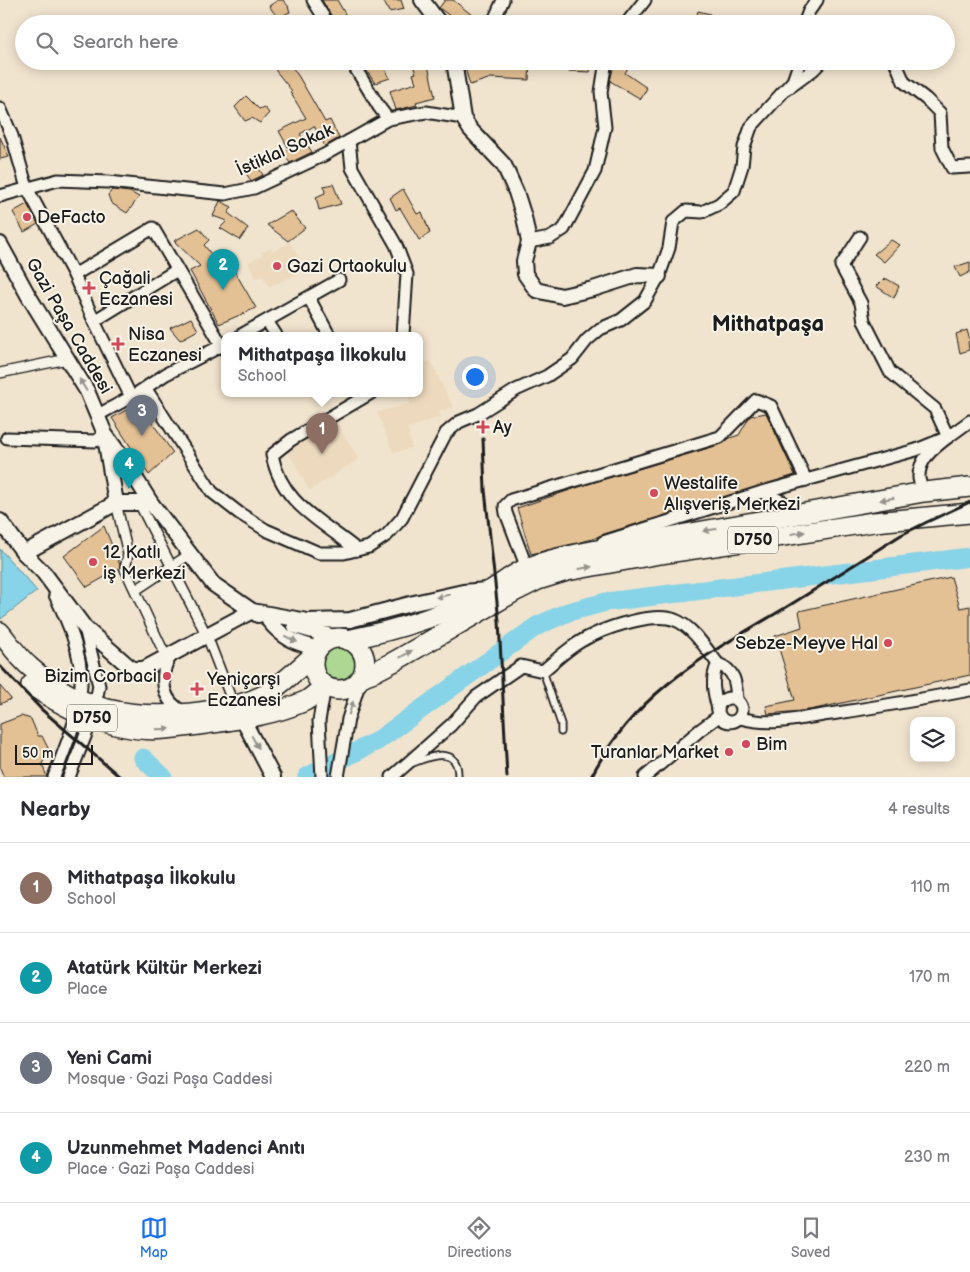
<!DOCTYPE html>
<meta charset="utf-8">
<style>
:root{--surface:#fff;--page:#f2f2f3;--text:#2b2b33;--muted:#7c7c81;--line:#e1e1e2;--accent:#1a73e8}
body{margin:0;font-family:"Balsamiq Sans",sans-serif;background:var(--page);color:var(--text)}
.controls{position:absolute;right:15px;bottom:15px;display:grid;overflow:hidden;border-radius:10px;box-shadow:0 2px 12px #0003}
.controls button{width:45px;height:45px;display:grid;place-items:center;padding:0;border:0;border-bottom:1px solid var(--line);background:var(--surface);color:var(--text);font:25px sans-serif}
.scale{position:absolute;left:15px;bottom:12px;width:78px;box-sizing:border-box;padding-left:5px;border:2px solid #1c1c1c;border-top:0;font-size:14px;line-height:18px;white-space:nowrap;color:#1c1c1c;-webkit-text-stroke:4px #f7f3e8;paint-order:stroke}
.you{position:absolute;left:474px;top:376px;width:18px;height:18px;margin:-12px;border:4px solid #fff;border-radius:50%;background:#1a73e8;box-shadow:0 0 0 8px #1a73e833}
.badge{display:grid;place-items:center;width:32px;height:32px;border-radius:50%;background:var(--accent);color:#fff;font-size:16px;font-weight:700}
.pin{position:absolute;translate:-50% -41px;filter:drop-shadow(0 1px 2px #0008)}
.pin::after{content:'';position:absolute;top:26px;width:18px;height:15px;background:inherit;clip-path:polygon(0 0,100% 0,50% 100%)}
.popup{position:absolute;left:221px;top:332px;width:202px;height:65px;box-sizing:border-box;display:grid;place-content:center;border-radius:10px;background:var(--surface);filter:drop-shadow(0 1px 4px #0005);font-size:16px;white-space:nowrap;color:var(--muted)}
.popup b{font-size:19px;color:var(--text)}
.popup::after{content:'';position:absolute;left:50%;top:100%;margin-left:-10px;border:10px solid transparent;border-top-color:var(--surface)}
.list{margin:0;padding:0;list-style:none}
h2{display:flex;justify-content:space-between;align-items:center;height:65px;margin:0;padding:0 20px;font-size:21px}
h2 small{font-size:16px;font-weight:400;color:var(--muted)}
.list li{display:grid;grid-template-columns:32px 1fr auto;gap:15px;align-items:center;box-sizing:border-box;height:90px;padding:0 20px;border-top:1px solid var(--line)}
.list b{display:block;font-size:19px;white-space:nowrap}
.list p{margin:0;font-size:16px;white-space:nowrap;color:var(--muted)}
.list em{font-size:16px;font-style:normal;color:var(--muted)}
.icon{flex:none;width:28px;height:28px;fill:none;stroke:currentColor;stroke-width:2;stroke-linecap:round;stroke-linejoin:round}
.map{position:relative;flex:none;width:970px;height:777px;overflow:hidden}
.search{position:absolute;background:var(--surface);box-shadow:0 2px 12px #0003;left:15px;right:15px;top:15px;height:55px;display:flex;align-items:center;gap:12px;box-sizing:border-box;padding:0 18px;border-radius:28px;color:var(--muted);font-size:19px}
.sheet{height:425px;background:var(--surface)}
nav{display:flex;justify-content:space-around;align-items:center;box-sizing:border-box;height:70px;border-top:1px solid var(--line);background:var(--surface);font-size:14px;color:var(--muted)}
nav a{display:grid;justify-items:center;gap:2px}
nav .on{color:var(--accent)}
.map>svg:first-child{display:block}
.built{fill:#eddabe}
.green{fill:#aed794;stroke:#657a58}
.water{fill:#87d3e7;stroke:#5c8a96}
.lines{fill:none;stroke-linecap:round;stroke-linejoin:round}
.river{stroke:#87d3e7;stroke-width:19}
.building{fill:#e4c195;stroke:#1c1c1c}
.service-casing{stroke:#1c1c1c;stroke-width:9}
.pedestrian-casing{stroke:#1c1c1c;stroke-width:12}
.minor-casing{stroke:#1c1c1c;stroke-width:15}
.tertiary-casing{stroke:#1c1c1c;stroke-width:18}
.trunk-casing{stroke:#1c1c1c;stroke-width:22}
.service{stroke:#f7f3e8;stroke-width:5.5}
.pedestrian{stroke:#f7f3e8;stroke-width:9}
.minor{stroke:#f7f3e8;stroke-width:11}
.tertiary{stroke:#f7f3e8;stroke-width:14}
.trunk{stroke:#f7f3e8;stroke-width:19}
.rail{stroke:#1c1c1c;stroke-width:3}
.oneway{fill:#94928c}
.poi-dot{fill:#d1495b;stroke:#f7f3e8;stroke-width:2}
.labels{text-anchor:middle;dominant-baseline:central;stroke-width:4;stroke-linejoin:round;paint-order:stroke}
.shield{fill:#f7f3e8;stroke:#5e5c59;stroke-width:1}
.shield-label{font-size:16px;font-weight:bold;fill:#1c1c1c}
.street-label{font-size:18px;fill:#1c1c1c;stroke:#f7f3e8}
.poi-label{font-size:18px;fill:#1c1c1c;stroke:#f7f3e8;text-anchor:start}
.district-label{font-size:22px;font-weight:bold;fill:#1c1c1c;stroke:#f7f3e8}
</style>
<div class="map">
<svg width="970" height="777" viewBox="0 0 970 777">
<rect width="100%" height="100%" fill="#f1e4cf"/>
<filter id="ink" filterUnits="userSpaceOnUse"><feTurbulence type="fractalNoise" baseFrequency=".02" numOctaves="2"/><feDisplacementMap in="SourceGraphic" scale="10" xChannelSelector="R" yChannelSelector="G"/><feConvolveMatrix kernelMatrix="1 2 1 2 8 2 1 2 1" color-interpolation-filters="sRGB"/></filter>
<g filter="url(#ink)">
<!-- built -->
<g class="built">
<path d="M290 243 307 270 269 287 263 276 256 278 248 262 262 255 261 252 271 248 273 251Z"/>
<path d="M431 361 453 407 439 412 441 417 408 428 412 448 393 453 377 412 410 404 407 393H420V382L423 381 420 374V363Z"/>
<path d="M335 420 359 459 309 491 286 448Z"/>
</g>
<!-- green -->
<circle class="green" cx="339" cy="664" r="23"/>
<!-- water -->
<path class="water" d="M0 549 37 591 1 619 0 618Z"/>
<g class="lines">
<!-- river -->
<g class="river">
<path d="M143 758 163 777"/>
<path d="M307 777 377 741 537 626 568 612 606 602 970 557"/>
</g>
</g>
<!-- building -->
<g class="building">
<path d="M278 0H283L289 7H288L290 12 278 18 269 6Z"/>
<path d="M322 0H337L351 24H336Z"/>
<path d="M383 0H401L404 9 389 12Z"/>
<path d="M445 0H453L472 15 464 24H461L439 8Z"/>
<path d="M698 11 710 14 708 24H695Z"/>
<path d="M271 61H288L299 77 325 122 330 120 339 138 325 146 314 126 300 134 312 152 290 163 283 153 289 149 279 131 306 118 290 92 292 91 276 71Z"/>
<path d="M360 61H380L390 78 375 83Z"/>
<path d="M411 61H427L435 97 416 102 417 105 396 110 390 91 416 83 413 74 416 73Z"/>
<path d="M463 61H530L529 80 491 78 470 85Z"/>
<path d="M568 61H592L590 72 568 71Z"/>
<path d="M615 61H632L625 73 647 88 641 99 610 81Z"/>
<path d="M246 96 259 109 264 107 269 113 260 123 252 118 245 121 235 107Z"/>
<path d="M0 137 9 157 0 159Z"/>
<path d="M255 162 263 175 251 181 244 170Z"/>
<path d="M333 184 341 204 319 210 316 197 325 193 324 186Z"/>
<path d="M403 189 417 214 422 212 430 233 419 240 400 208 396 210 390 198Z"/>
<path d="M112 190 130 192 139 197 127 213 111 203 108 195Z"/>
<path d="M220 201 232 207 228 213 248 228 240 240 220 228 227 221 213 216Z"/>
<path d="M27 204 38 224 24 232 13 212Z"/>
<path d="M291 211 305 228 288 241 267 225Z"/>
<path d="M199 228 209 240 204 245 214 258 224 253 256 308 219 324 190 271 200 266 174 241Z"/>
<path d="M891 240 900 245 884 262 874 254Z"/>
<path d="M970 262V272L960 277 955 267Z"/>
<path d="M887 279 899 286 894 298 876 286 882 280Z"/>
<path d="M191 318 198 330 180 340 170 328Z"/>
<path d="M967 330 970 341 968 342 969 350 960 353 956 334Z"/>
<path d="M139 403 173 453 149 475 112 418Z"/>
<path d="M766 413 795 475 601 535 593 539 531 554 517 508 588 484 722 444 730 438 739 435 750 416Z"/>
<path d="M104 526 120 565 119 569 87 587 64 556Z"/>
<path d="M951 577 960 608 970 606V675L810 710 768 714 766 706 795 700 775 636 802 627 799 611Z"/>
<path d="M0 686 11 699 0 704Z"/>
<path d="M21 716 31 719 38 736H42L49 750 42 764 47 777H4L0 768V724Z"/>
</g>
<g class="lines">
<!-- service casing -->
<g class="service-casing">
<g id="service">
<path d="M543 671 561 724V732"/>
<path d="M413 763C431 756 459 745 458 777"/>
</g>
</g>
<!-- pedestrian casing -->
<g class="pedestrian-casing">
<g id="pedestrian">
<path d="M0 373 67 359"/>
<path d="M116 503 128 554 125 569 166 657"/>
<path d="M139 503 207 636 234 706"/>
<path d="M136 590 190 554"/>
</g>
</g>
<!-- minor casing -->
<g class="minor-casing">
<g id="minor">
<path d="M313 0 328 24"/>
<path d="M487 24 494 20 503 0"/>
<path d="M626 24 645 0"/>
<path d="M804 24 809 11 817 0"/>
<path d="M351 61 379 107 388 119"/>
<path d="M895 61 904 82 926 99 940 113 942 148 952 168 970 167"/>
<path d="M790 87 813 70 822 61"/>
<path d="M0 108 12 136 27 188 74 275 94 321 131 397 98 415"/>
<path d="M349 141 352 168 396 245 407 274 403 335"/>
<path d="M0 196 58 180 108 182 225 194 254 188 324 155 388 119 426 112 463 118"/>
<path d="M860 237 841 266 861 303 864 321 890 372 935 409 948 437C935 447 918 459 919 478 919 482 923 488 924 492"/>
<path d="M529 242 550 238 564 229 595 171 605 127 601 92 606 61"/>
<path d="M74 275 153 228 222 346"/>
<path d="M309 298 329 335"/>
<path d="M94 321 177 270"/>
<path d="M267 321 276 335"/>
<path d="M241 335 339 280"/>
<path d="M146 389 212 492 239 513 266 530 319 553H344L369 547 387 535 402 518 446 433 459 422 478 414 516 390 547 376 572 359 587 340 600 329 621 320 645 301 659 276 669 248 673 222 686 211 702 212 719 204 734 191 742 166 744 147 751 127 793 81 800 61"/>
<path d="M139 392 166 374 225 344"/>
<path d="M7 438 96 441 105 434"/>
<path d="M762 492 783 502 802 514"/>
<path d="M603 542 762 492 916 450 948 437 970 421"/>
<path d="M357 550C321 520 282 505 272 455L291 440 371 393"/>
<path d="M527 568 506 513 505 506 511 500 720 437 756 400 771 406 806 480"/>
<path d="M173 654C160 667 160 695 176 707 179 710 183 711 187 713"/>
<circle cx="730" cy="710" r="12"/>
<path d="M718 709C714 694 710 678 718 664 735 670 736 683 737 700"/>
<path d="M740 718C774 727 797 718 831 714 877 707 924 699 970 690"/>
<path d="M54 777C65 748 80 715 81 684 82 653 68 622 55 595"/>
<path d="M69 777 92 719 99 686 85 628"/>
<path d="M322 777 319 721 325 686"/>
<path d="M338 777 348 719 361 678"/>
<path d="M392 777 451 725 476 697 521 666 543 671C558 658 574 643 593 635 611 626 655 612 675 620 692 626 707 650 718 664"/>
<path d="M645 777 700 730 719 716"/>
</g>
</g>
<!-- tertiary casing -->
<g class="tertiary-casing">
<g id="tertiary">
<path d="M422 0 440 24"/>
<path d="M454 61 463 118 470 129 504 165 516 192 524 217 529 242 524 261 525 274 536 290 562 296 593 289 637 275 659 276"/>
<path d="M0 244 28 295 87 391 105 434 126 463 151 503 213 584 258 615"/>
<path d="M105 437 116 503"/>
<path d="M0 521 24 553 44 573 85 628 132 669H144L252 611 307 621 350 620 414 603 463 592 486 590"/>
<path d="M24 553 116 503H151"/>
<path d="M269 621C285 640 295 642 318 649"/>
<path d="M295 626 337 638"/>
<path d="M242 718 273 777"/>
</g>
</g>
<!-- trunk casing -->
<g class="trunk-casing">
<g id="trunk">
<path d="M0 632C9 643 18 657 30 667 81 712 134 720 200 712 223 709 252 704 272 690 287 680 301 666 315 654"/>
<circle cx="339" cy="664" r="26"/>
<path d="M347 640C397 630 447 615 491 590 503 583 514 573 527 568 554 557 584 553 612 547L924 492 970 487"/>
<path d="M363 676 374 672 395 661 514 592 538 580 567 571 660 554 783 536 874 522 970 513"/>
<path d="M31 685C63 707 93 722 131 728 154 732 177 728 199 725 234 720 271 716 303 702 311 699 318 691 324 686"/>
</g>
</g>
<!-- service -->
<use href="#service" class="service"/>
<!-- pedestrian -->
<use href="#pedestrian" class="pedestrian"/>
<!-- minor -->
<use href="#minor" class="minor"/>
<!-- tertiary -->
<use href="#tertiary" class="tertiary"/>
<!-- trunk -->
<use href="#trunk" class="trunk"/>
<!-- rail -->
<g class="rail">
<path d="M483 439 485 490 499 621 507 777"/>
<path d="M0 666 41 709 120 777"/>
<path d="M591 777C635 692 706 655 785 608 824 584 863 559 901 535L927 522 970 502"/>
</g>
</g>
<!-- one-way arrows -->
<defs><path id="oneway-solid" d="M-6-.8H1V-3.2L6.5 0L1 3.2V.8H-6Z" transform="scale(1.25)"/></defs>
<g class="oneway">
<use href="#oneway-solid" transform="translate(83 385) rotate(-121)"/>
<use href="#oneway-solid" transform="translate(887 499) rotate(170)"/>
<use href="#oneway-solid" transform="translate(710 530) rotate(170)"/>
<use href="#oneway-solid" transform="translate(798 533) rotate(-8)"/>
<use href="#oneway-solid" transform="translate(585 568) rotate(-10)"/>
<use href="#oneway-solid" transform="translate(443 596) rotate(168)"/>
<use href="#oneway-solid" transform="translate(291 639) rotate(26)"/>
<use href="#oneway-solid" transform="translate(406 654) rotate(-31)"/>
<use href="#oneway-solid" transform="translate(351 708) rotate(-72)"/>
<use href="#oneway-solid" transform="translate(163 729) rotate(-2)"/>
<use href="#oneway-solid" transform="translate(255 742) rotate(62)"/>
</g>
</g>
<!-- markers -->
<g class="poi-dot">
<circle cx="27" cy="217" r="5"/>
<circle cx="277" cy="266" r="5"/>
<path d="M86.5 280.5h5v5h5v5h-5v5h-5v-5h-5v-5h5z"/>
<path d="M115.5 336.5h5v5h5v5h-5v5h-5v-5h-5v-5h5z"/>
<path d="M480.5 419.5h5v5h5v5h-5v5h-5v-5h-5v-5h5z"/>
<circle cx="654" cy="493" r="5"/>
<circle cx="93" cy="562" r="5"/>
<circle cx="888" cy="643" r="5"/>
<circle cx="167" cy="676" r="5"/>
<path d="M194.5 681.5h5v5h5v5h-5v5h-5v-5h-5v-5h5z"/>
<circle cx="746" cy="744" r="5"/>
<circle cx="729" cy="752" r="5"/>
</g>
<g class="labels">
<!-- shield labels -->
<g class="shield">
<rect x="728" y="526.5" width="50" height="27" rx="4"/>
<rect x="67" y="704.5" width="50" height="27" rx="4"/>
</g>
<g class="shield-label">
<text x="753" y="540">D750</text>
<text x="92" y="718">D750</text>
</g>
<!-- street labels -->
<g class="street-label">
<text transform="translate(285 150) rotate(-24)">İstiklal Sokak</text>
<text transform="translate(69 326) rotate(60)">Gazi Paşa Caddesi</text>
</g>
<!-- poi labels -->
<g class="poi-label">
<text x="37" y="217">DeFacto</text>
<text x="287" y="266">Gazi Ortaokulu</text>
<text x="99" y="278">Çağali<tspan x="99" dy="21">Eczanesi</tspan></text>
<text x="128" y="334">Nisa<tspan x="128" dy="21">Eczanesi</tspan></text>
<text x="493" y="427">Ay</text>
<text x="664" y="483">Westalife<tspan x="664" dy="21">Alışveriş Merkezi</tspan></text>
<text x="103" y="552">12 Katlı<tspan x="103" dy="21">iş Merkezi</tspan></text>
<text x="878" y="643" text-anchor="end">Sebze-Meyve Hal</text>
<text x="157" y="676" text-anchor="end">Bizim Corbaci</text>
<text x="207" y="679">Yeniçarşı<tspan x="207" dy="21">Eczanesi</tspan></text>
<text x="756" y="744">Bim</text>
<text x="719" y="752" text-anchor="end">Turanlar Market</text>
</g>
<!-- district labels -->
<g class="district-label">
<text x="768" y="324">Mithatpaşa</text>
</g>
</g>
</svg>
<div class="controls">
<button><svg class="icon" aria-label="layers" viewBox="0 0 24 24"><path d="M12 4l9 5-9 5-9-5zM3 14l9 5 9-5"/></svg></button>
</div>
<div class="scale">50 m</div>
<div class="you"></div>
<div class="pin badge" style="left:322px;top:454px;background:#8d6e63">1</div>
<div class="popup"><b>Mithatpaşa İlkokulu</b>School</div>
<div class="pin badge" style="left:223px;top:290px;background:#0f9aa8">2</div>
<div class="pin badge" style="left:142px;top:436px;background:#6b7280">3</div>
<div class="pin badge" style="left:129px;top:489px;background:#0f9aa8">4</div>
<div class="search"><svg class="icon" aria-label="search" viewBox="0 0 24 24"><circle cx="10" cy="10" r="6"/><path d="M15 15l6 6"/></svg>Search here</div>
</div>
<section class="sheet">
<h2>Nearby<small>4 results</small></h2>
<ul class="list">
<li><span class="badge" style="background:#8d6e63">1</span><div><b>Mithatpaşa İlkokulu</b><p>School</p></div><em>110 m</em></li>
<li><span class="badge" style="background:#0f9aa8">2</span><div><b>Atatürk Kültür Merkezi</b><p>Place</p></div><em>170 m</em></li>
<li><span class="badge" style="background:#6b7280">3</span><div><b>Yeni Cami</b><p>Mosque · Gazi Paşa Caddesi</p></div><em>220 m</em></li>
<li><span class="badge" style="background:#0f9aa8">4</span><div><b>Uzunmehmet Madenci Anıtı</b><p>Place · Gazi Paşa Caddesi</p></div><em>230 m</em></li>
</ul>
</section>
<nav>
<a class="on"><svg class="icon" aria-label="map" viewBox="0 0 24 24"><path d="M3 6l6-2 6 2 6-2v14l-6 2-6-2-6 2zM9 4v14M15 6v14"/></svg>Map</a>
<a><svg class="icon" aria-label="directions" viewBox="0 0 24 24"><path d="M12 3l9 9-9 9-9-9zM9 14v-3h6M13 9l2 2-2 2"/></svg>Directions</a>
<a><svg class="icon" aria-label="saved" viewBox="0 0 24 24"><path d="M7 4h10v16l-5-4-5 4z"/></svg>Saved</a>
</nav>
